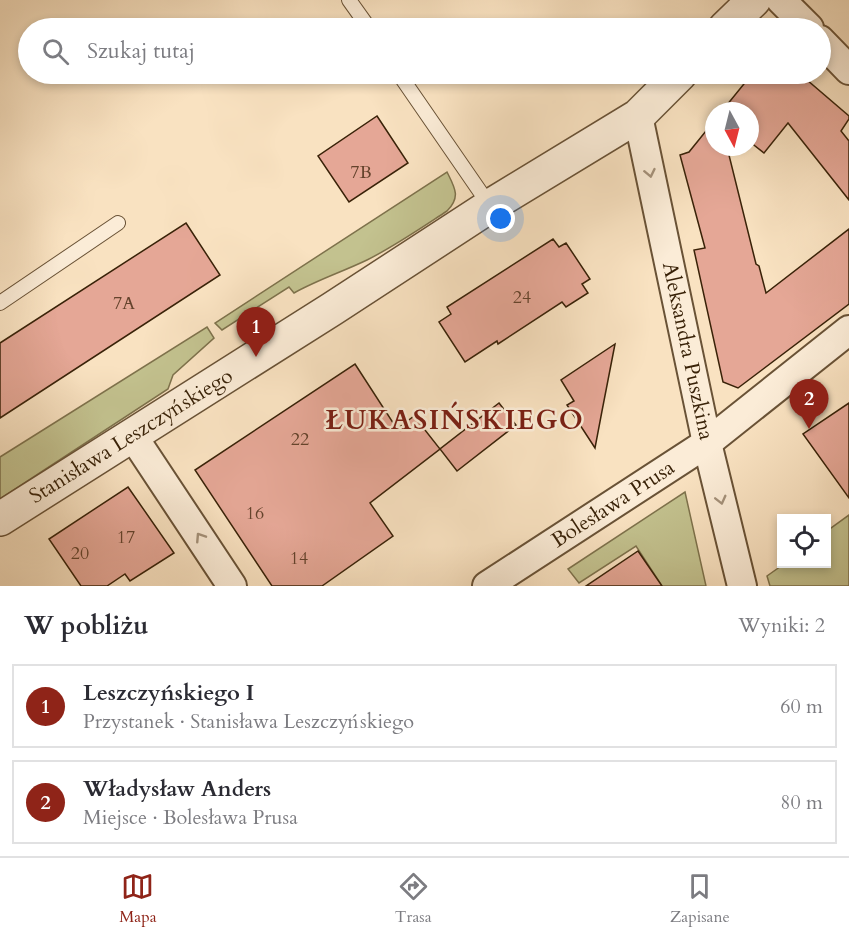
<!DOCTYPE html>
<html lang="pl">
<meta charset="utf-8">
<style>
:root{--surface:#fff;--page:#f2f2f3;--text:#2b2b33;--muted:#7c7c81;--line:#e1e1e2;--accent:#8f2418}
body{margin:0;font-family:Cardo,serif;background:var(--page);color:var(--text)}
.controls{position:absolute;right:18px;bottom:18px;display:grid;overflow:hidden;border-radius:0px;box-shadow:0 3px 9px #0003}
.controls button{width:54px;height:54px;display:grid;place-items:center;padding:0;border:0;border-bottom:2px solid var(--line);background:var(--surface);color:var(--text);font:30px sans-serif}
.compass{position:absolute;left:705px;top:102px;width:54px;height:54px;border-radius:50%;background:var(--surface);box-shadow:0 3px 9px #0003;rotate:173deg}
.you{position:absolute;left:501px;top:219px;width:21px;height:21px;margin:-15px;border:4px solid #fff;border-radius:50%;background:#1a73e8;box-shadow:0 0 0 9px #1a73e833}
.badge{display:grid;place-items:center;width:39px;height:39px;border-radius:50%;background:var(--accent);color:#fff;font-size:20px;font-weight:700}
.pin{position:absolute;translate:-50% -50px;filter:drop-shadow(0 2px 3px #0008)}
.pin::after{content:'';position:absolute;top:32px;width:21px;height:18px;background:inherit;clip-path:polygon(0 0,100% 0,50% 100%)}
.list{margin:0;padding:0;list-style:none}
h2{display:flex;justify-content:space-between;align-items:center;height:78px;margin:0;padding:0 24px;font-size:26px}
h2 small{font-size:20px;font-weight:400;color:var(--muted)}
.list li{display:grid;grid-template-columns:39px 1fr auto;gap:18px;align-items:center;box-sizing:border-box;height:84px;margin:0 12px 12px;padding:0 12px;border:2px solid var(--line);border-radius:0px}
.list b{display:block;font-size:22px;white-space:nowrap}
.list p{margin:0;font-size:20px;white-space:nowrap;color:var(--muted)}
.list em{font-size:20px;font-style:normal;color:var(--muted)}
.icon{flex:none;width:33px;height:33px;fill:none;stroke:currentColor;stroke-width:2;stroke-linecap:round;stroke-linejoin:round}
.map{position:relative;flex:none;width:849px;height:586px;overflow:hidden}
.search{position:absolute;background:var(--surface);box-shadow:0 3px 9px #0003;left:18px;right:18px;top:18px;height:66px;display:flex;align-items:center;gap:15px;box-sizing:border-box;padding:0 21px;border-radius:33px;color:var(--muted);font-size:22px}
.sheet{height:270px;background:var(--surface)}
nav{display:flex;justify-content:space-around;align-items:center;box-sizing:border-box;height:84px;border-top:2px solid var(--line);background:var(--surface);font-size:16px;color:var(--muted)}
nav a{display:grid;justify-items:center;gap:3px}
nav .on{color:var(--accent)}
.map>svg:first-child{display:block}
.green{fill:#c3c28f;stroke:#7e724c;stroke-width:1.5}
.building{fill:#e5a796;stroke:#392208;stroke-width:1.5}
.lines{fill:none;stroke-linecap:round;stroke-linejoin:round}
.service-casing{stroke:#695236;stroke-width:16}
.minor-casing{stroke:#695236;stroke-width:32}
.tertiary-casing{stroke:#695236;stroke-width:36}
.service{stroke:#fbecd7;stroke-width:14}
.minor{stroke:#fbecd7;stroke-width:28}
.tertiary{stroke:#fbecd7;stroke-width:33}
.oneway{stroke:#a4917a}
.labels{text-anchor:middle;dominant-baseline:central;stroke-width:5;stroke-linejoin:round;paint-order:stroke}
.number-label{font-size:18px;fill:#64432c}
.street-label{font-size:21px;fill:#392208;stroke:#fbecd7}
.district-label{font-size:27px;font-weight:bold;letter-spacing:1.5px;fill:#7a1f14;stroke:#fbecd7}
</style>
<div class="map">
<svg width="849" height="586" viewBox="0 0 849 586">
<rect width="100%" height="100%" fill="#f9e2c1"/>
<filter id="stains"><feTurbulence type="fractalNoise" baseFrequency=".00333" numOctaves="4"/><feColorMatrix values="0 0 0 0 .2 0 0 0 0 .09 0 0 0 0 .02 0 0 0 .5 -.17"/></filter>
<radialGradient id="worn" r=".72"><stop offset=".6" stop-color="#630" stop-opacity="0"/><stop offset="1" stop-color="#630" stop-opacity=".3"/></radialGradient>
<!-- green -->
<g class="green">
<path d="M447 172C455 188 461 197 447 211 421 228 395 246 367 260 342 272 317 280 294 293L289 287 222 330 215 323Z"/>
<path d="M207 327 214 338 173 375 168 389 0 499V457Z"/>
<path d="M685 492 706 586H662L636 546 579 583 568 569Z"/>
<path d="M849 515V586H770L767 576 784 564H826L827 531Z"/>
</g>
<!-- building -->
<g class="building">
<path d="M752 74H800L849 116V119L841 131 849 141V200L788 123 764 153 750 142V111H722Z"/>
<path d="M377 116 408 163 349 202 318 156Z"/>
<path d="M714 121V147H727L756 264 759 266 766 293 849 229V304L738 388 723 382 694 250 705 248 680 155 689 152Z"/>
<path d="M186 223 220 275 0 418V343Z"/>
<path d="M553 239 559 247 566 243 590 279 582 284 588 293 566 307 562 302 498 344 497 341 465 362 439 322 451 314 447 307Z"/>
<path d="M615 344 602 411 595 448 567 405 574 401 561 380Z"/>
<path d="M355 364 397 429 414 416 440 449 370 503 393 536 322 586H272L195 470Z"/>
<path d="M499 403 516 425 457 471 440 449Z"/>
<path d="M849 403V498L803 434Z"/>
<path d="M128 487 174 553 130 581 125 574 107 586H81L49 539Z"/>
<path d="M638 551 662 586H586Z"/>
</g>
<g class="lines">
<!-- service casing -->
<g class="service-casing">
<g id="service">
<path d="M349 0 369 28"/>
<path d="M399 74 490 206"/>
<path d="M0 303 118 223"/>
</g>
</g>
<!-- minor casing -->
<g class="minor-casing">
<g id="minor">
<path d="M781 0 809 28"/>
<path d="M820 40 849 70"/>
<path d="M638 116 707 443 742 586"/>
<path d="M132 435 232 586"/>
<path d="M487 586 707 443 849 330"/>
</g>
</g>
<!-- tertiary casing -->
<g class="tertiary-casing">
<g id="tertiary">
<path d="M725 28 754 0"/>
<path d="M0 519 332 309 490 206 638 116 680 74"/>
</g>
</g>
<!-- service -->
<use href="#service" class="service"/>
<!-- minor -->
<use href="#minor" class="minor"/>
<!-- tertiary -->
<use href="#tertiary" class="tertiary"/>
</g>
<!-- one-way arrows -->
<defs><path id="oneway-chevron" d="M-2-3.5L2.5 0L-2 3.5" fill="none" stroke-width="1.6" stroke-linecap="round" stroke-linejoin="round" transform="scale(1.5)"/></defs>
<g class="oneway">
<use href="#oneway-chevron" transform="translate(650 173) rotate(78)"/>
<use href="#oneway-chevron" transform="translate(721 500) rotate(76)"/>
<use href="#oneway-chevron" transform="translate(200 537) rotate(-123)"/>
</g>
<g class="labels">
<!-- number labels -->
<g class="number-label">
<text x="361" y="172">7B</text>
<text x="522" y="297">24</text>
<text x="124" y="303">7A</text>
<text x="300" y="439">22</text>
<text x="255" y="513">16</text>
<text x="126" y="537">17</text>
<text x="80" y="553">20</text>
<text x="299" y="558">14</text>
</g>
<!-- street labels -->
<g class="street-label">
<text transform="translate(688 351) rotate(78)">Aleksandra Puszkina</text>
<text transform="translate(131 436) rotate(-32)">Stanisława Leszczyńskiego</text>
<text transform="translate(613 504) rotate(-33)">Bolesława Prusa</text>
</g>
<!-- district labels -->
<g class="district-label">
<text x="455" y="420">ŁUKASIŃSKIEGO</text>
</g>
</g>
<rect width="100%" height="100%" filter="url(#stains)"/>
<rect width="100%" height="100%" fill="url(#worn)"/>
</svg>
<div class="controls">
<button><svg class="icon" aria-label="locate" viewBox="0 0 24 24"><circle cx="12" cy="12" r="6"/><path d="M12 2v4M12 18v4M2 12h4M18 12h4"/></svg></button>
</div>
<svg class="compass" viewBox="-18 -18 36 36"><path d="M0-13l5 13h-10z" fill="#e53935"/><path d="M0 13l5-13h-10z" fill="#7c7c81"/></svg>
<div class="you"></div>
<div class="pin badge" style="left:256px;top:357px">1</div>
<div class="pin badge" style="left:809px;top:429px">2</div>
<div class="search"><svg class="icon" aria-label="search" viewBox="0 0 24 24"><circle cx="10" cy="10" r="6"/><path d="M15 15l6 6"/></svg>Szukaj tutaj</div>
</div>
<section class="sheet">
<h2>W pobliżu<small>Wyniki: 2</small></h2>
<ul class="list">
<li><span class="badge">1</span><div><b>Leszczyńskiego I</b><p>Przystanek · Stanisława Leszczyńskiego</p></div><em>60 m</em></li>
<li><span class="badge">2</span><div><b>Władysław Anders</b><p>Miejsce · Bolesława Prusa</p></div><em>80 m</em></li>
</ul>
</section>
<nav>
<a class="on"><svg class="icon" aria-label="map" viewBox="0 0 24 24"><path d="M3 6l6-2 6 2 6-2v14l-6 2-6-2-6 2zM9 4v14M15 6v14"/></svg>Mapa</a>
<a><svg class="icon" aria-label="directions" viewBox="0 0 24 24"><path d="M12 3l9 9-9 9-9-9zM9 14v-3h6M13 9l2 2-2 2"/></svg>Trasa</a>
<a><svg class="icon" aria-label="saved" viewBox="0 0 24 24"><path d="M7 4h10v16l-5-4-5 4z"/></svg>Zapisane</a>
</nav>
